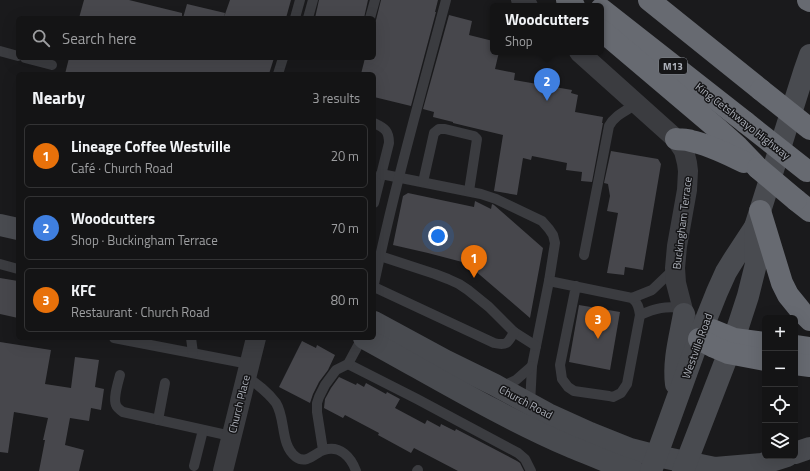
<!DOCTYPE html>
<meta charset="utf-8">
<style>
:root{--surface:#141415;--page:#1d1d1e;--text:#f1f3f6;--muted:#9d9ea0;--line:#333334;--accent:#ea580c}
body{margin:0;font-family:"Titillium Web",sans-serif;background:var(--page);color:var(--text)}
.controls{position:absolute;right:12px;bottom:12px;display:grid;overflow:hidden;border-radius:6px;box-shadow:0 4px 16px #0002}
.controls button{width:36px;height:36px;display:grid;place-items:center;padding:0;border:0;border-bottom:1px solid var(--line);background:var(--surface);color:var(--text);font:20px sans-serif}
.you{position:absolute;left:438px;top:236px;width:14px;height:14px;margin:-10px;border:3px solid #fff;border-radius:50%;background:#1a73e8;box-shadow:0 0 0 6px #1a73e833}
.badge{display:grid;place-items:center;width:26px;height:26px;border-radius:50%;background:var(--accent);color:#fff;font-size:13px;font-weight:700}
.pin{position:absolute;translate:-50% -33px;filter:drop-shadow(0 1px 2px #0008)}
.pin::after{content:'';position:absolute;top:21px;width:14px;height:12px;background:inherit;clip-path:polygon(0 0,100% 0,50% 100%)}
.popup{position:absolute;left:490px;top:3px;width:114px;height:52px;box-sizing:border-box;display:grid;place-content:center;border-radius:6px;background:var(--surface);filter:drop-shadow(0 1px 3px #0005);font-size:13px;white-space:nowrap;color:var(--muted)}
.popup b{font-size:15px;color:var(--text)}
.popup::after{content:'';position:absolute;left:50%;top:100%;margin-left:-8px;border:8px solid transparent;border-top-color:var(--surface)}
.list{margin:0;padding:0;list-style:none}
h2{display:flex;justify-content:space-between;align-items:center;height:52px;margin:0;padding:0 16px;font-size:17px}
h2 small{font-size:13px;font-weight:400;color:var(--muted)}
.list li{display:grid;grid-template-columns:26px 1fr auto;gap:12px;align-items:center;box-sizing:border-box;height:64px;margin:0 8px 8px;padding:0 8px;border:1px solid var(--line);border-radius:6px}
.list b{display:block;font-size:15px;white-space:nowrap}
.list p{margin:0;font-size:13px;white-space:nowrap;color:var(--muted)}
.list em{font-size:13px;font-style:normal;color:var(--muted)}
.icon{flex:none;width:22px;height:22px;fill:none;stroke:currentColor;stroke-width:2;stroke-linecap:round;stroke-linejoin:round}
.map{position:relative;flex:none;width:810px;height:471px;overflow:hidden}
.search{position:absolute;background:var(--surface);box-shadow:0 4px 16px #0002;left:16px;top:16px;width:360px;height:44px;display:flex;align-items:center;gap:10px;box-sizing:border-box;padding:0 14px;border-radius:6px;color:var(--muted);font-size:15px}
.panel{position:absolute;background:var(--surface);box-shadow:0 4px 16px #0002;left:16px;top:72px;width:360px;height:268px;border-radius:6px}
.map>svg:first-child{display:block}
.building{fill:#47474c}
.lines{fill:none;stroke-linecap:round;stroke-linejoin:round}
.lane{stroke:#3b3c40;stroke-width:10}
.street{stroke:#3b3c40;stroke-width:20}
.secondary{stroke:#494b50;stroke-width:22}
.highway{stroke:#676a71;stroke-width:22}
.highway-bridge{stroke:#676a71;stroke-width:22}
.labels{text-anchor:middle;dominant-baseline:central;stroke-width:3;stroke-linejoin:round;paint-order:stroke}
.shield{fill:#151517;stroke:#7f8289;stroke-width:1}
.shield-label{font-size:10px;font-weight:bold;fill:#adb1ba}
.street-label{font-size:11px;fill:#adb1ba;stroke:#151517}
</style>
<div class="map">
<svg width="810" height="471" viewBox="0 0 810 471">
<rect width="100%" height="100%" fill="#1a1a1c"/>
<!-- building -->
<g class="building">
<path d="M84 0H129L182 13V18H79Z"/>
<path d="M230 0H291L286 18H183L187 4 225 13 224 17Z"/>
<path d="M319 0H368L364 18H315Z"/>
<path d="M381 0H438L435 12H436L411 106 374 97V74H361L365 58H374V23L376 20Z"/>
<path d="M449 15 472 21 469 35 493 41V52H499L495 69 515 73 514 80 572 90 571 93 578 95 575 112 603 117 602 123H603L592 182 581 181 582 172 566 170 567 163 532 156 531 160 523 158 517 195 494 191 503 135 453 123V122L433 117 434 112 423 109Z"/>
<path d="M69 58H274L269 74H65Z"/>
<path d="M611 151 658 159 661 164 643 270 625 267 624 275 607 273 618 213 607 211 610 196 608 184 604 183Z"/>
<path d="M408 193 474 207 475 201 491 209 492 204 494 205 543 248 530 318 466 263 428 253 393 245 403 196Z"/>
<path d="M0 278 18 281V318L0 314Z"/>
<path d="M579 305 620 312 610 370 569 362Z"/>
<path d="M302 341 316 348 317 345 335 355 328 370 319 382 313 394 310 403 279 387Z"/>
<path d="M0 342 51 350 45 384 71 388 75 357 99 360 95 387 104 389 101 410 91 408 89 421 70 418 65 445 84 450 79 471H39L45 440H43L48 418 14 412 8 453 0 452Z"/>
<path d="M339 377 356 385 357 383 364 387 366 383 386 394 387 392 400 399 395 408 425 424 427 420 440 427 441 424 455 431 456 429 517 461 520 463 524 471H458L414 448 411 453 378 435 379 433 345 415 343 418 324 408 325 399 331 388Z"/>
</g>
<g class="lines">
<!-- lane -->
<g class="lane">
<path d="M295 18 300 0"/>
<path d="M308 18 313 0"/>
<path d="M370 18 375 0"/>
<path d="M0 51 18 56"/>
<path d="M25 58 52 65"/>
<path d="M278 74 283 58"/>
<path d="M374 123C385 128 389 131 389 143L374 203"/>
<path d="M381 174 481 194 496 199 542 221 549 229 553 235 555 243 549 281 532 366 530 404"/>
<path d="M423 182 430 151 434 133 439 129H445L474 136 477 139 469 191"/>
<path d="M584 255 609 126C615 115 626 111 636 104"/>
<path d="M380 256 435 274 448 279 459 284 468 290 489 307 514 332 536 346"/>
<path d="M0 264 18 269"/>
<path d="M549 281 632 298C638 303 639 308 640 315L627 384 621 393 613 397 609 396 574 391 568 387 562 379 560 365 576 286"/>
<path d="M374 284C394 189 421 94 446 0"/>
<path d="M374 287 494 343C507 346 508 343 514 332"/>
<path d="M632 298 652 290 674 269"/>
<path d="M640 315C656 308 665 306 682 308"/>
<path d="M114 338 249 364"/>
<path d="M191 338 193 353"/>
<path d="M348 364 417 399 518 453 525 459 531 471"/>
<path d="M120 375C118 383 113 398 116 405 117 408 120 410 123 412L231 436"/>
<path d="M246 376C257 384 268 392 276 403 286 419 280 445 296 457 307 465 316 452 324 450 340 445 351 457 356 471"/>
<path d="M501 387 516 380 532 366"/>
<path d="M158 420 165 383"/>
<path d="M323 450 317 412V403L319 397 325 385 336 370 348 364 362 338"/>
<path d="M194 466 203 430"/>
<path d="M417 471 418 470"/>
</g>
<!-- street -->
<g class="street">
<path d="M521 0 528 6"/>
<path d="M579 52 676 139 684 151 687 163 688 171 687 190 677 246 675 268 676 283 684 314 691 328"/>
<path d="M223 471 256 338"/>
</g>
<!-- secondary -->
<g class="secondary">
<path d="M0 225 18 229"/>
<path d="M374 322 446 361 495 385 548 414 590 433 630 449 657 456 715 468 762 464 787 456"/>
<path d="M364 338C432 375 499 416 571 447 592 455 612 465 634 471"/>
<path d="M676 384C673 361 680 337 684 314"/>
<path d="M795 453 810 448"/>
<path d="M651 471 703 327 717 292 726 272 734 259 755 227"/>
<path d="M683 471 734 339 748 296 756 264 755 227 804 72 810 55"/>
</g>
<!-- highway -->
<g class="highway">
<path d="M567 0 574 6"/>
<path d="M649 0 761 90"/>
<path d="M808 0 810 1"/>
<path d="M601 9 745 122"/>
<path d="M601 30 719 130 738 147 758 168"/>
<path d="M676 139C681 140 686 139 691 141 710 145 727 154 744 162"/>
<path d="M796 200 810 211"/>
<path d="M760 211 782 283 788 295 801 311 810 320"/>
<path d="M712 330 734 339 765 343"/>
<path d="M699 339 714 347 728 353 765 360"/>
<path d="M795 346 810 348"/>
<path d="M795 364 810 366"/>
</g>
<!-- highway-bridge -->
<g class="highway-bridge">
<path d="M761 90 810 129"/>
<path d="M745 122 807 171"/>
<path d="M758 168 796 200"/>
</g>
</g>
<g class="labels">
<!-- shield labels -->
<rect class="shield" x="659" y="58" width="28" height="16" rx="3"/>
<g class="shield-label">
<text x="673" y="66">M13</text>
</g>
<!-- street labels -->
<g class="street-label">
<text transform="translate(743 121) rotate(38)">King Cetshwayo Highway</text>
<text transform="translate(682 223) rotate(-83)">Buckingham Terrace</text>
<text transform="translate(697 346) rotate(-70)">Westville Road</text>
<text transform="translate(526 402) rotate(28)">Church Road</text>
<text transform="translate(239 404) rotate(-76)">Church Place</text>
</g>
</g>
</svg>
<div class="controls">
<button>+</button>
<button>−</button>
<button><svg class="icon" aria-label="locate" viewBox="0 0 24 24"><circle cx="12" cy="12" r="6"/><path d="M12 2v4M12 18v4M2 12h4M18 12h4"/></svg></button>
<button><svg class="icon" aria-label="layers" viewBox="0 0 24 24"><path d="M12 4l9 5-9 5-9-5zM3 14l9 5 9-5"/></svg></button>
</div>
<div class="you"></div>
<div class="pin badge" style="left:474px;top:278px;background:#e8710a">1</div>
<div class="pin badge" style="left:547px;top:101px;background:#3f7fe0">2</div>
<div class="popup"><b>Woodcutters</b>Shop</div>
<div class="pin badge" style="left:598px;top:339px;background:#e8710a">3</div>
<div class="search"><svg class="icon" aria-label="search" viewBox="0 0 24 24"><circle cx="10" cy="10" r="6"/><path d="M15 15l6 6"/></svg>Search here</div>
<section class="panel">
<h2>Nearby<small>3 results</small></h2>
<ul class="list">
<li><span class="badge" style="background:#e8710a">1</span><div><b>Lineage Coffee Westville</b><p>Café · Church Road</p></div><em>20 m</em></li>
<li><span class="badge" style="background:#3f7fe0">2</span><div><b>Woodcutters</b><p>Shop · Buckingham Terrace</p></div><em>70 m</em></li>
<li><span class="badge" style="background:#e8710a">3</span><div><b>KFC</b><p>Restaurant · Church Road</p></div><em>80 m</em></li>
</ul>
</section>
</div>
